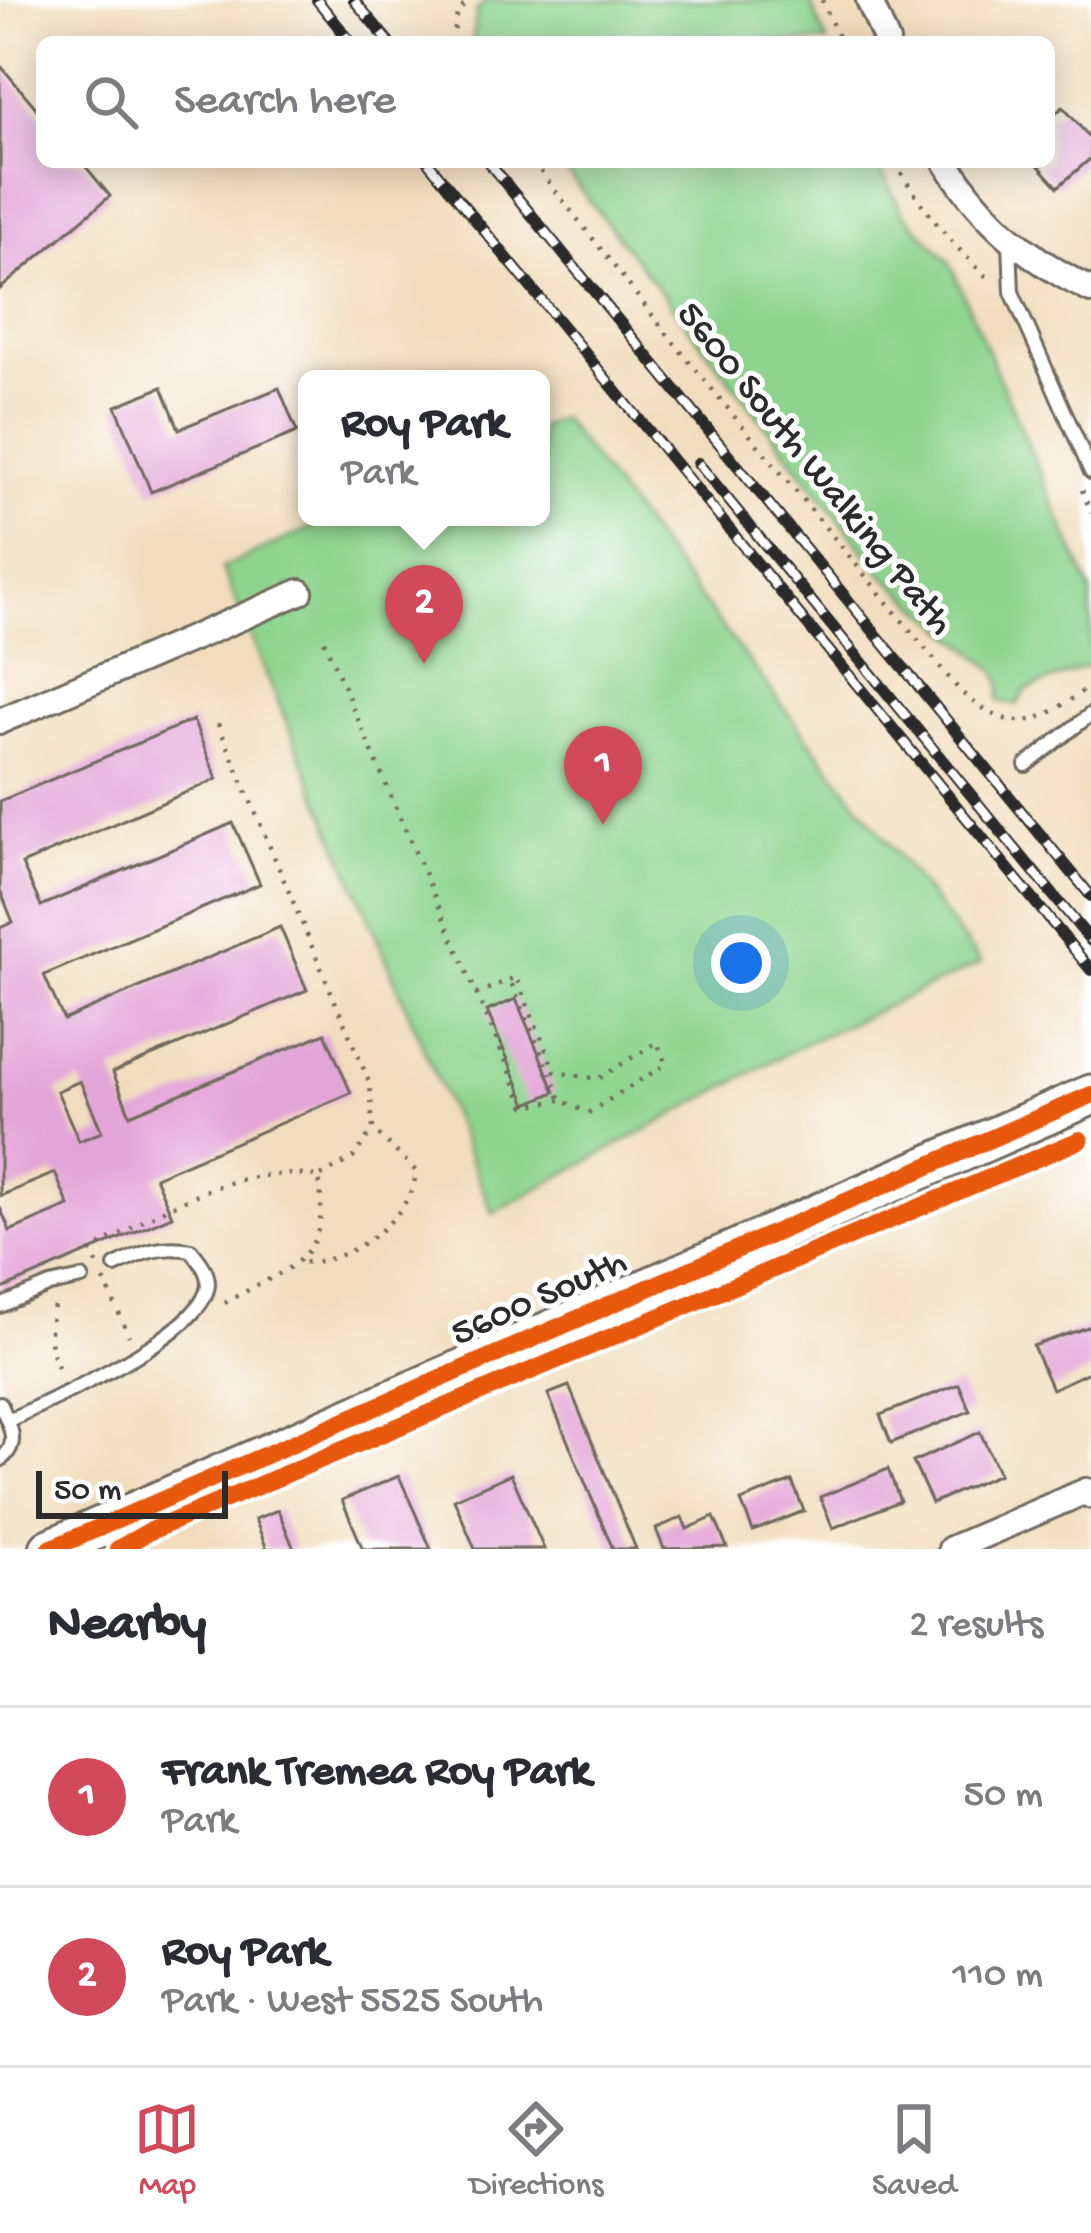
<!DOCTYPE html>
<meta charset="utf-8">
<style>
:root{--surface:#fff;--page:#f2f2f3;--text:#2b2b33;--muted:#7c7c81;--line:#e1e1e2;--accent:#d1495b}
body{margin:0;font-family:"Gochi Hand",sans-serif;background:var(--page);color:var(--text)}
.scale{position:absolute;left:36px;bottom:30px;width:192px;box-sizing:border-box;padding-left:12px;border:6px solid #2b2b2b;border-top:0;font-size:33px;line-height:42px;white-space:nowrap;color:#2b2b2b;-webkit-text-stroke:9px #fff;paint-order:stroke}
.you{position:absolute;left:741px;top:963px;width:42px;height:42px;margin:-30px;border:9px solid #fff;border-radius:50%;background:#1a73e8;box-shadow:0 0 0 18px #1a73e833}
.badge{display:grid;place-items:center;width:78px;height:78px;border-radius:50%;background:var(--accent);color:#fff;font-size:39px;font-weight:700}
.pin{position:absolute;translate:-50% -99px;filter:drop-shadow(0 3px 6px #0008)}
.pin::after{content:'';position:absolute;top:63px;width:42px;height:36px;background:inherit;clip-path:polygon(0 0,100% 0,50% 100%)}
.popup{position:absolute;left:298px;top:370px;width:252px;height:156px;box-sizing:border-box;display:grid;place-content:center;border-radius:18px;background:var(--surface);filter:drop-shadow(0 3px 9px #0005);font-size:39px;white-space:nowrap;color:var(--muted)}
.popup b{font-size:45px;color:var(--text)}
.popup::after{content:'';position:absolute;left:50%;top:100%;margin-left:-24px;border:24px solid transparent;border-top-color:var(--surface)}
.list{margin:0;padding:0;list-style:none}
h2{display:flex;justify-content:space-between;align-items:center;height:156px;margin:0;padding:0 48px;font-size:51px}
h2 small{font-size:39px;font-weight:400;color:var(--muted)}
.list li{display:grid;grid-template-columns:78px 1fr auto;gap:36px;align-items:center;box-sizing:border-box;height:180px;padding:0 48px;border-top:3px solid var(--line)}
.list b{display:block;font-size:45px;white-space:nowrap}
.list p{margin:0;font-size:39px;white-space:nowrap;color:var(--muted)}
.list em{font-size:39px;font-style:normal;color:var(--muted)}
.icon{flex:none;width:66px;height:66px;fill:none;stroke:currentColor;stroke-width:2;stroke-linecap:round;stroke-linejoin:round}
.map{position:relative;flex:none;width:1091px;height:1549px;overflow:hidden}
.search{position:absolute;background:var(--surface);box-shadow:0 6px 30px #0003;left:36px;right:36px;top:36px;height:132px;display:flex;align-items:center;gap:30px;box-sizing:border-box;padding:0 42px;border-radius:18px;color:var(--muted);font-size:45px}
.sheet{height:516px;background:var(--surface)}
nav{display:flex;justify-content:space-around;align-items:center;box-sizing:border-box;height:168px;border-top:3px solid var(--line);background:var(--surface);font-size:33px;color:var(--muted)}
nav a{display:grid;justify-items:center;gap:6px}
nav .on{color:var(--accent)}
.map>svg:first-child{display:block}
.green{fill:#8ed48e;stroke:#5c805c;stroke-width:3}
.building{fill:#e3a5d7;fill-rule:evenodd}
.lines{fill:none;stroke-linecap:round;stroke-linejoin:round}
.service-casing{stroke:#70695e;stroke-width:18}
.minor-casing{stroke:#70695e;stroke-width:30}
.primary-casing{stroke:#70695e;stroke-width:45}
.path{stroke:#70695e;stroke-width:4.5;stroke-dasharray:3 9;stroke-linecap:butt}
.service{stroke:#fff;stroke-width:12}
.minor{stroke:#fff;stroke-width:24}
.primary{stroke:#fff;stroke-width:39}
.rail-casing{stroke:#2b2b2b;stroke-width:12}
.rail{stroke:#fff;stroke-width:8;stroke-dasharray:22;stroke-linecap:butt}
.cycleway-casing{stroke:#fff;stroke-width:26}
.cycleway{stroke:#e8590c;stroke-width:18}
.labels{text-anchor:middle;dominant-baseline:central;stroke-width:10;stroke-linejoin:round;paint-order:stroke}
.street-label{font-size:39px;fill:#2b2b2b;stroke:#fff}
</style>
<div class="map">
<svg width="1091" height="1549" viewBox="0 0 1091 1549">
<rect width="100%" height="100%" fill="#fff"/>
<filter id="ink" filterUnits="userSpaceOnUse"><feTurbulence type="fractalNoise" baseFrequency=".00833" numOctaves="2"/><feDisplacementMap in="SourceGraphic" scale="24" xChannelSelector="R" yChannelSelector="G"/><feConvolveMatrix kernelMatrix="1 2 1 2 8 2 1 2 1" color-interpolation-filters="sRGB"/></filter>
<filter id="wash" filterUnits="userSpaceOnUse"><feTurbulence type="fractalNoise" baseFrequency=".004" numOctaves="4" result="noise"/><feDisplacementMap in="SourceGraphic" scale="48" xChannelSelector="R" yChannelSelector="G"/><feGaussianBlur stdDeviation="2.7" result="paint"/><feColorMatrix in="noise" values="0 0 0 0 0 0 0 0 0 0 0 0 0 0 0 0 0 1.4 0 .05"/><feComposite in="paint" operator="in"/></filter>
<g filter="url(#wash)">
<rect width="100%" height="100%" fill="#f1ddbd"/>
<!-- green -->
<g class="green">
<path d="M488 0H809L827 42H472L477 10Z"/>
<path d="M559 162H876L903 213 949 261 1091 591V665L1026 690 1017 705 999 701 1001 683 996 671 883 575Z"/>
<path d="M561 418 981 963 800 1046 493 1213 222 568 336 517H541V426Z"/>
</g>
<g id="blocks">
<!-- building -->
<g class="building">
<path d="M0 65 42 115V162H82L110 196 0 289Z"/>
<path d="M1063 107 1091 139V158L1058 187 1039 166 1049 162V119Z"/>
<path d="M162 387 179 429 279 388 297 432 151 492 116 406Z"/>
<path d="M193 720 217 779 22 864 41 906 233 823 260 884 44 975 64 1020 280 927 307 990 113 1072 130 1115 325 1033 351 1093 155 1177 172 1216 0 1290V1207L10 1231 69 1206 55 1173 0 1196V928L13 922 0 890V801ZM80 1081 102 1132 79 1141 57 1091Z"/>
<path d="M516 999 555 1092 527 1104 487 1011Z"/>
<path d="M1091 1326V1371L1052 1389 1033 1346Z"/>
<path d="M959 1384 970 1411 891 1443 880 1415Z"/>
<path d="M569 1386 636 1549H613L548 1394Z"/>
<path d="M980 1432 999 1474 932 1503 913 1462Z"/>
<path d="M888 1469 900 1501 833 1528 820 1497Z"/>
<path d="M511 1474 544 1549H475L454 1499Z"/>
<path d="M399 1476 431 1549H363L342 1500Z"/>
<path d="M792 1481 804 1511 753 1531 741 1501Z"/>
<path d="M278 1510 294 1549H267L255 1519Z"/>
<path d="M682 1517 687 1529 714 1517 727 1547 664 1549 656 1529Z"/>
</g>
</g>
</g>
<g filter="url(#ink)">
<use href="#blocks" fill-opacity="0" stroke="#70695e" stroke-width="3"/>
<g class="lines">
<!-- service casing -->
<g class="service-casing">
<g id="service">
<path d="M1010 243 1012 292 1091 472"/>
<path d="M1026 765 1091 714"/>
<path d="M0 1306 50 1285 82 1278"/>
<path d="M0 1403C9 1425 22 1443 0 1460"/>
<path d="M8 1421C50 1399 207 1334 208 1283 208 1270 198 1259 191 1250 161 1244 141 1253 115 1266"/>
</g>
</g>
<!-- minor casing -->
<g class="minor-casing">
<g id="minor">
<path d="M869 0 887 42"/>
<path d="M946 162C983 221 1029 260 1091 290"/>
<path d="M0 721 300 592"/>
<path d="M951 1549 1086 1491 1091 1496"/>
</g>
</g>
<!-- primary casing -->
<g class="primary-casing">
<path id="primary" d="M50 1549 1091 1095"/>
</g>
<!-- path -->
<g class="path">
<path d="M822 0 840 42"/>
<path d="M452 42 457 15 468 0"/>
<path d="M533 162 674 343 960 691C1015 738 1037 725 1091 685"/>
<path d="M895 162C921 208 953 246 992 282"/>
<path d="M1082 490 1091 513"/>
<path d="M324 641 525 1106 561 1100"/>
<path d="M218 724 370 1084 373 1129 416 1171C412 1220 345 1267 298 1262"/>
<path d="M476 994 516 977 555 1072 598 1079 657 1042 666 1064 588 1113 561 1100 510 980"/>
<path d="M321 1176 353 1158 373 1129"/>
<path d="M97 1264 91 1251C161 1211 235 1162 319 1177 332 1268 284 1266 220 1306"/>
<path d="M104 1280 129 1336"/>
<path d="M54 1306C48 1331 47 1354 63 1374"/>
</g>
<!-- service -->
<use href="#service" class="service"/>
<!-- minor -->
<use href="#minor" class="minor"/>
<!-- primary -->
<use href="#primary" class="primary"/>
<!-- rail casing -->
<g class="rail-casing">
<g id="rail">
<path d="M317 0 351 42"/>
<path d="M354 0 389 42"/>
<path d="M428 162 1091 970"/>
<path d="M488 162 1091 896"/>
<path d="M698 463 1091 941"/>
</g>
</g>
<!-- rail -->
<use href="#rail" class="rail"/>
<!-- cycleway casing -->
<g class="cycleway-casing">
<g id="cycleway">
<path d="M50 1549 1091 1095"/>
<path d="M118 1549 148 1532 1080 1140"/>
</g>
</g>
<!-- cycleway -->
<use href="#cycleway" class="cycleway"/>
</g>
</g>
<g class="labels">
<!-- street labels -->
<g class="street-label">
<text transform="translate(813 470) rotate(51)">5600 South Walking Path</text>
<text transform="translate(540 1300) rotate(-24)">5600 South</text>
</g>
</g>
</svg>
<div class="scale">50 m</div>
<div class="you"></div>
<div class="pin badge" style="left:603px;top:825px">1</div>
<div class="pin badge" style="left:424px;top:664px">2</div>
<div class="popup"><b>Roy Park</b>Park</div>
<div class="search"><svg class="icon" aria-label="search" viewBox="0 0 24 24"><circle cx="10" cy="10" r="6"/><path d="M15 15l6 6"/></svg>Search here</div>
</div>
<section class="sheet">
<h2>Nearby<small>2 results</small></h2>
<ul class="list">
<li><span class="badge">1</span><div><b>Frank Tremea Roy Park</b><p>Park</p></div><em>50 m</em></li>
<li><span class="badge">2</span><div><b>Roy Park</b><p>Park · West 5525 South</p></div><em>110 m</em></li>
</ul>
</section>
<nav>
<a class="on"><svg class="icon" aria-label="map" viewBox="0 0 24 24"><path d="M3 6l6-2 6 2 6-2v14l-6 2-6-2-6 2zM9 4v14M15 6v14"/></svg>Map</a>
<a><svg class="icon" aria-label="directions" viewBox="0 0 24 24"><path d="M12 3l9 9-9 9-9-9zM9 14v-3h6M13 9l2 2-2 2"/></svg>Directions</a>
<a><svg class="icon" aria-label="saved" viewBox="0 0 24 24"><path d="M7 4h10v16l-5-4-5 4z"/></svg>Saved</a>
</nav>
